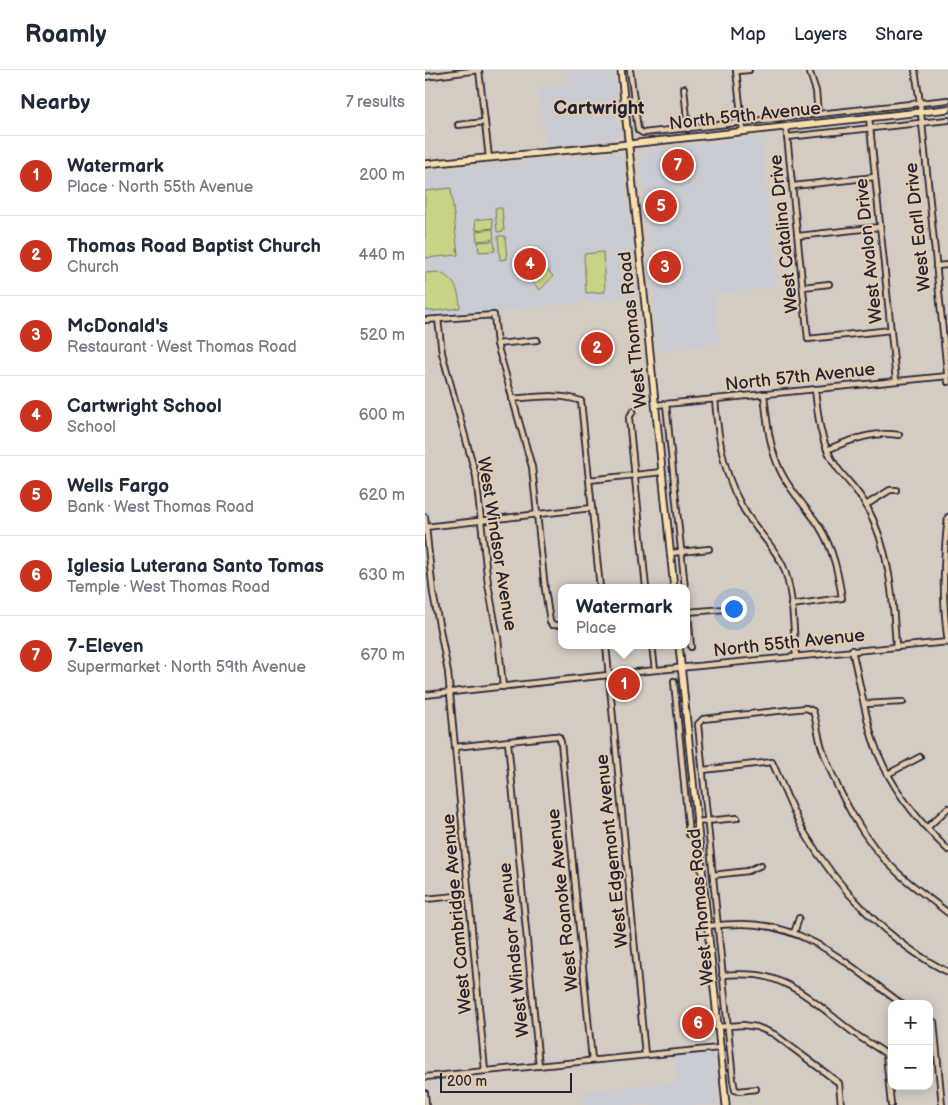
<!DOCTYPE html>
<meta charset="utf-8">
<style>
:root{--surface:#fff;--page:#f6f6f7;--text:#1f2937;--muted:#747a83;--line:#e0e1e3;--accent:#c8321e}
body{margin:0;font-family:"Balsamiq Sans",sans-serif;background:var(--page);color:var(--text)}
.controls{position:absolute;right:15px;bottom:15px;display:grid;overflow:hidden;border-radius:10px;box-shadow:0 2px 12px #0003}
.controls button{width:45px;height:45px;display:grid;place-items:center;padding:0;border:0;border-bottom:1px solid var(--line);background:var(--surface);color:var(--text);font:25px sans-serif}
.scale{position:absolute;left:15px;bottom:12px;width:132px;box-sizing:border-box;padding-left:5px;border:2px solid #22223b;border-top:0;font-size:14px;line-height:18px;white-space:nowrap;color:#22223b;-webkit-text-stroke:4px #e4cdad;paint-order:stroke}
.you{position:absolute;left:308px;top:538px;width:18px;height:18px;margin:-12px;border:4px solid #fff;border-radius:50%;background:#1a73e8;box-shadow:0 0 0 8px #1a73e833}
.badge{display:grid;place-items:center;width:32px;height:32px;border-radius:50%;background:var(--accent);color:#fff;font-size:16px;font-weight:700}
.pin{position:absolute;translate:-50% -50%;border:2px solid #fff;box-shadow:0 1px 5px #0006}
.popup{position:absolute;left:133px;top:514px;width:132px;height:65px;box-sizing:border-box;display:grid;place-content:center;border-radius:10px;background:var(--surface);filter:drop-shadow(0 1px 4px #0005);font-size:16px;white-space:nowrap;color:var(--muted)}
.popup b{font-size:19px;color:var(--text)}
.popup::after{content:'';position:absolute;left:50%;top:100%;margin-left:-10px;border:10px solid transparent;border-top-color:var(--surface)}
.list{margin:0;padding:0;list-style:none}
h2{display:flex;justify-content:space-between;align-items:center;height:65px;margin:0;padding:0 20px;font-size:21px}
h2 small{font-size:16px;font-weight:400;color:var(--muted)}
.list li{display:grid;grid-template-columns:32px 1fr auto;gap:15px;align-items:center;box-sizing:border-box;height:80px;padding:0 20px;border-top:1px solid var(--line)}
.list b{display:block;font-size:19px;white-space:nowrap}
.list p{margin:0;font-size:16px;white-space:nowrap;color:var(--muted)}
.list em{font-size:16px;font-style:normal;color:var(--muted)}
.map{position:relative;flex:none;width:523px;height:1035px;overflow:hidden}
header{display:flex;align-items:center;gap:30px;box-sizing:border-box;height:70px;padding:0 25px;background:var(--surface);border-bottom:1px solid var(--line)}
header strong{font-size:24px}
nav{display:flex;gap:28px;margin-inline-start:auto;font-size:18px}
main{display:flex}
aside{flex:1;background:var(--surface)}
.map>svg:first-child{display:block}
.built{fill:#c9cbd3}
.green{fill:#c8d387;stroke:#757a61}
.lines{fill:none;stroke-linecap:round;stroke-linejoin:round}
.minor-casing{stroke:#22223b;stroke-width:8}
.major-casing{stroke:#22223b;stroke-width:9}
.minor{stroke:#e4cdad;stroke-width:4.5}
.major{stroke:#f8deab;stroke-width:5.5}
.labels{text-anchor:middle;dominant-baseline:central;stroke-width:4;stroke-linejoin:round;paint-order:stroke}
.street-label{font-size:18px;fill:#22223b;stroke:#e4cdad}
.neighbourhood-label{font-size:19px;font-weight:bold;fill:#22223b;stroke:#e4cdad}
</style>
<header>
<strong>Roamly</strong>
<nav><a>Map</a><a>Layers</a><a>Share</a></nav>
</header>
<main>
<aside>
<h2>Nearby<small>7 results</small></h2>
<ul class="list">
<li><span class="badge">1</span><div><b>Watermark</b><p>Place · North 55th Avenue</p></div><em>200 m</em></li>
<li><span class="badge">2</span><div><b>Thomas Road Baptist Church</b><p>Church</p></div><em>440 m</em></li>
<li><span class="badge">3</span><div><b>McDonald's</b><p>Restaurant · West Thomas Road</p></div><em>520 m</em></li>
<li><span class="badge">4</span><div><b>Cartwright School</b><p>School</p></div><em>600 m</em></li>
<li><span class="badge">5</span><div><b>Wells Fargo</b><p>Bank · West Thomas Road</p></div><em>620 m</em></li>
<li><span class="badge">6</span><div><b>Iglesia Luterana Santo Tomas</b><p>Temple · West Thomas Road</p></div><em>630 m</em></li>
<li><span class="badge">7</span><div><b>7-Eleven</b><p>Supermarket · North 59th Avenue</p></div><em>670 m</em></li>
</ul>
</aside>
<div class="map">
<svg width="523" height="1035" viewBox="0 0 523 1035">
<rect width="100%" height="100%" fill="#d4ccc3"/>
<filter id="ink" filterUnits="userSpaceOnUse"><feTurbulence type="fractalNoise" baseFrequency=".02" numOctaves="2"/><feDisplacementMap in="SourceGraphic" scale="10" xChannelSelector="R" yChannelSelector="G"/><feConvolveMatrix kernelMatrix="1 2 1 2 8 2 1 2 1" color-interpolation-filters="sRGB"/></filter>
<g filter="url(#ink)">
<!-- built -->
<g class="built">
<path d="M142 0H188L195 61 193 68 120 76 113 17 144 14Z"/>
<path d="M336 67 351 217 289 224 294 274 232 281 231 250 215 82 218 80 247 79 256 76Z"/>
<path d="M194 83 198 87 197 93 213 227 0 249V102Z"/>
<path d="M286 982 289 985 294 1035H159L158 1021 253 1012 250 985Z"/>
</g>
<!-- green -->
<g class="green">
<path d="M26 118 33 185 0 188V121Z"/>
<path d="M70 138H77L79 161 72 162Z"/>
<path d="M67 148 68 158 51 160 50 150Z"/>
<path d="M68 159 69 169 52 171 51 161Z"/>
<path d="M73 166H80L82 189 75 190Z"/>
<path d="M69 171 70 181 54 182 53 172Z"/>
<path d="M178 182 180 222 161 223 159 184Z"/>
<path d="M121 198 128 206 115 220 108 213Z"/>
<path d="M13 202C30 209 34 220 35 238L8 241 0 240V203Z"/>
<path d="M210 606 211 622 189 624 188 611 190 609Z"/>
</g>
<g class="lines">
<!-- minor casing -->
<g class="minor-casing">
<g id="minor">
<path d="M54 0 64 88"/>
<path d="M205 0 213 60 218 63 523 30"/>
<path d="M311 0 318 61"/>
<path d="M384 0 391 21 393 44"/>
<path d="M490 0 495 33 523 312"/>
<path d="M311 1 324 0"/>
<path d="M0 7 54 0"/>
<path d="M259 18 263 59"/>
<path d="M444 47 471 311"/>
<path d="M33 55 60 52"/>
<path d="M361 56 383 269 466 260"/>
<path d="M362 67 523 50"/>
<path d="M368 116 450 107"/>
<path d="M373 166 455 157"/>
<path d="M511 196 523 195"/>
<path d="M378 217 404 214"/>
<path d="M13 249 17 283 51 406 63 514 73 568 78 617"/>
<path d="M0 250 69 245 72 274 107 397 120 519 125 552 127 555H136"/>
<path d="M72 274 112 270"/>
<path d="M390 319C393 346 395 373 411 396 420 409 433 420 441 435 465 479 468 528 471 576"/>
<path d="M339 324C342 351 344 378 356 402 366 423 382 437 394 456 408 478 413 502 417 528L366 535"/>
<path d="M87 329C110 327 134 323 156 331L175 518"/>
<path d="M290 329C293 371 300 414 325 449 335 464 350 478 358 496 369 522 368 558 371 586"/>
<path d="M241 334 260 518"/>
<path d="M230 335 523 306"/>
<path d="M208 341 204 348 221 518"/>
<path d="M402 380C424 370 449 361 474 365"/>
<path d="M164 410 237 402"/>
<path d="M441 435 465 420H471"/>
<path d="M0 447 8 523 23 602 60 1001"/>
<path d="M0 457 167 438"/>
<path d="M245 483 284 479"/>
<path d="M262 533 266 577"/>
<path d="M262 542 301 539 313 535"/>
<path d="M523 573C517 532 518 489 523 447"/>
<path d="M181 575 220 985"/>
<path d="M227 575 230 600"/>
<path d="M427 580C434 609 439 639 447 667 461 712 490 748 523 780"/>
<path d="M249 611 264 764 272 763"/>
<path d="M0 625 211 602 523 572"/>
<path d="M439 634 478 632"/>
<path d="M83 672 114 996"/>
<path d="M30 677 130 666 134 667 136 672 167 990"/>
<path d="M278 700 347 692C358 715 366 740 379 762 413 819 463 872 523 902"/>
<path d="M463 704 495 687"/>
<path d="M271 752 312 748"/>
<path d="M502 758 523 738"/>
<path d="M288 805 323 801 336 795"/>
<path d="M0 829 43 825"/>
<path d="M282 856C293 855 305 854 316 854 382 853 427 898 477 934"/>
<path d="M369 863 374 848"/>
<path d="M297 905C309 904 320 904 332 905 370 910 399 941 429 963 439 971 451 976 461 984L466 1035"/>
<path d="M504 949 509 952 517 1035"/>
<path d="M292 957 318 955 332 957 349 964 414 1013 416 1035"/>
<path d="M0 1007 294 978"/>
<path d="M331 1019 314 1021 310 1020 308 1010 273 654 278 649 381 638 388 641C392 653 393 666 397 678 412 721 438 771 472 802 488 817 506 829 523 843"/>
<path d="M0 1023 1 1035"/>
</g>
</g>
<!-- major casing -->
<g class="major-casing">
<g id="major">
<path d="M196 0 249 518"/>
<path d="M0 94 195 75 523 39"/>
<path d="M254 575 301 1035"/>
</g>
</g>
<!-- minor -->
<use href="#minor" class="minor"/>
<!-- major -->
<use href="#major" class="major"/>
</g>
</g>
<g class="labels">
<!-- street labels -->
<g class="street-label">
<text transform="translate(320 46) rotate(-6)">North 59th Avenue</text>
<text transform="translate(493 157) rotate(-96)">West Earll Drive</text>
<text transform="translate(359 164) rotate(-96)">West Catalina Drive</text>
<text transform="translate(444 181) rotate(-96)">West Avalon Drive</text>
<text transform="translate(208 260) rotate(-96)">West Thomas Road</text>
<text transform="translate(375 307) rotate(-6)">North 57th Avenue</text>
<text transform="translate(72 474) rotate(81)">West Windsor Avenue</text>
<text transform="translate(364 573) rotate(-6)">North 55th Avenue</text>
<text transform="translate(187 781) rotate(-96)">West Edgemont Avenue</text>
<text transform="translate(138 830) rotate(-96)">West Roanoke Avenue</text>
<text transform="translate(276 837) rotate(-95)">West Thomas Road</text>
<text transform="translate(32 844) rotate(-95)">West Cambridge Avenue</text>
<text transform="translate(89 880) rotate(-96)">West Windsor Avenue</text>
</g>
<!-- neighbourhood labels -->
<g class="neighbourhood-label">
<text x="174" y="38">Cartwright</text>
</g>
</g>
</svg>
<div class="controls">
<button>+</button>
<button>−</button>
</div>
<div class="scale">200 m</div>
<div class="you"></div>
<div class="pin badge" style="left:199px;top:614px">1</div>
<div class="popup"><b>Watermark</b>Place</div>
<div class="pin badge" style="left:172px;top:278px">2</div>
<div class="pin badge" style="left:240px;top:197px">3</div>
<div class="pin badge" style="left:105px;top:194px">4</div>
<div class="pin badge" style="left:236px;top:136px">5</div>
<div class="pin badge" style="left:273px;top:953px">6</div>
<div class="pin badge" style="left:253px;top:95px">7</div>
</div>
</main>
